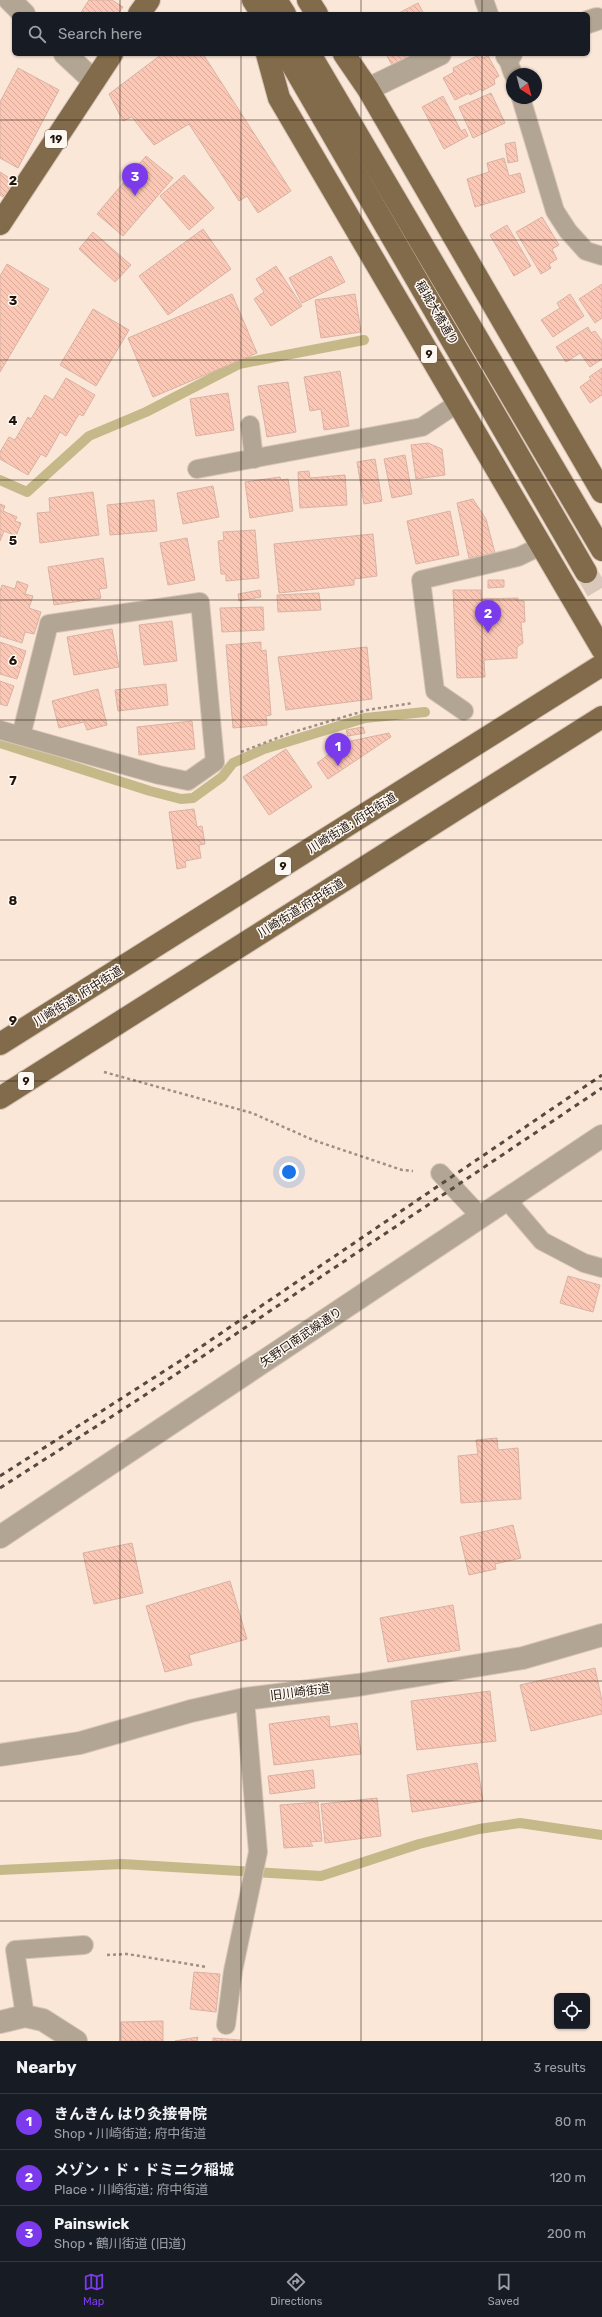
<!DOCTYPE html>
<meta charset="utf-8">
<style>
:root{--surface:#171b24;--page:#20242c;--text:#f1f3f6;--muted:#9ea1a6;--line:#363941;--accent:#7c3aed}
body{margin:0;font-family:Rubik,"Noto Sans JP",sans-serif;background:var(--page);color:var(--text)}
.controls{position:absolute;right:12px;bottom:12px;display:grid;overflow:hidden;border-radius:6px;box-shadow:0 1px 3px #0004}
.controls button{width:36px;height:36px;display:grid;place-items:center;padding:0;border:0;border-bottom:1px solid var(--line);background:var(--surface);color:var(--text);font:20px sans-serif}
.compass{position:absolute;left:506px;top:68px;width:36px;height:36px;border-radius:50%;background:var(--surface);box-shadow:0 1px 3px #0004;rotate:144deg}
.you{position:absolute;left:289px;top:1172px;width:14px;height:14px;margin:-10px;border:3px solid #fff;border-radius:50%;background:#1a73e8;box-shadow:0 0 0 6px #1a73e833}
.badge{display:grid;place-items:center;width:26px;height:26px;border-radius:50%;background:var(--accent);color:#fff;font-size:13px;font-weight:700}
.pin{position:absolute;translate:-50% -33px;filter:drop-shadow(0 1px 2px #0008)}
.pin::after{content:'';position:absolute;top:21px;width:14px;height:12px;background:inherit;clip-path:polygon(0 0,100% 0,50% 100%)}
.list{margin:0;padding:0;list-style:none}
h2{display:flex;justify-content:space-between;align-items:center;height:52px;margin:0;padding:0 16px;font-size:17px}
h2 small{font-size:13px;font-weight:400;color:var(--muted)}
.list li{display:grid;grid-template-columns:26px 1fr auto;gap:12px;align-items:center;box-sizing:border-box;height:56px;padding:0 16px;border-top:1px solid var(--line)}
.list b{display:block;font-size:15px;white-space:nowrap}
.list p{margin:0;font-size:13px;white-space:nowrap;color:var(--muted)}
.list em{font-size:13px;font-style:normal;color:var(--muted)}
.icon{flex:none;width:22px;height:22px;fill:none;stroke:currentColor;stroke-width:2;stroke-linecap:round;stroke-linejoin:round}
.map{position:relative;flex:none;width:602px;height:2041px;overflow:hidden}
.search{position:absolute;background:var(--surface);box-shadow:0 1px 3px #0004;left:12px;right:12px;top:12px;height:44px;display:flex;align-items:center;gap:10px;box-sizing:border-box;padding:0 14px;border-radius:6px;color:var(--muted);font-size:15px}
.sheet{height:220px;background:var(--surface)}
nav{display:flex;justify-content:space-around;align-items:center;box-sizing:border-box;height:56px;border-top:1px solid var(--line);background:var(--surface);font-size:11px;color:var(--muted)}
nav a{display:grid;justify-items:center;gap:2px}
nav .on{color:var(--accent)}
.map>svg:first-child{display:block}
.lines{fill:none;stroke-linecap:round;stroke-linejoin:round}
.stream{stroke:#c5b989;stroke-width:10}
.building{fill:url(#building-back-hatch);stroke:#d9b3a5}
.primary-tunnel{stroke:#d9c8ba;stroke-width:22;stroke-dasharray:22 11;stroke-linecap:butt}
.service-casing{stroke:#d7c5b8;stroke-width:20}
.minor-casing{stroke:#d7c5b8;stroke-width:24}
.primary-casing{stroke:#d7c5b8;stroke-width:24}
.path{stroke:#9e8f83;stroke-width:2.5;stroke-dasharray:3 3;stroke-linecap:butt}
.service{stroke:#b2a593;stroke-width:18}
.minor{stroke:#b2a593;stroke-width:22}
.primary{stroke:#816b4a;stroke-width:22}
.rail{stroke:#56493f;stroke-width:3;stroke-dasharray:5 5;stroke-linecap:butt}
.grid{fill:none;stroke:#20150d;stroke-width:1;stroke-opacity:0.55}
.labels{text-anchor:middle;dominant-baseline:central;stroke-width:3;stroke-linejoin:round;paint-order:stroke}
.shield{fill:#fdf7f2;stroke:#625952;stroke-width:1}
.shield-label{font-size:11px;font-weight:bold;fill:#20150d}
.street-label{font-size:12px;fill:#20150d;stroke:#fdf7f2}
.grid-label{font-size:13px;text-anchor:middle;font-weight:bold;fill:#20150d;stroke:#fdf7f2;stroke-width:3;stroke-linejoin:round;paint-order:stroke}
</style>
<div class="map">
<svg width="602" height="2041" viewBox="0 0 602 2041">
<defs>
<pattern id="building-back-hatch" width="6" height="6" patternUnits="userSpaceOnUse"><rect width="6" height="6" fill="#fcc7b5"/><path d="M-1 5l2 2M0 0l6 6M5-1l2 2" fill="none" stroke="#d8aa9a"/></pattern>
</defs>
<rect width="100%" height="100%" fill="#fae7d8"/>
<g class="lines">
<!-- stream -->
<g class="stream">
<path d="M0 480 27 492 89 436 146 412 239 364 364 340"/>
<path d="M0 743 150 791 181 799 193 798 222 777 233 763 264 749 365 718 425 712"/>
<path d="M0 1870 122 1864 321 1876 419 1844 479 1829 520 1823 602 1835"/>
</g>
</g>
<!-- building -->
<g class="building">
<path d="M89 0H112L123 7 118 14H80Z"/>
<path d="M418 3 424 14H397Z"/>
<path d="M162 54H203L291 191 258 213 247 196 239 201 189 124 154 145 132 117 123 121 109 94Z"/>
<path d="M386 54H424L394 69Z"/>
<path d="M481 54 483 58 488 56 499 76 494 79 495 84 482 91 481 89 470 95 469 93 455 100 443 78 454 72 453 68Z"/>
<path d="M18 68 59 90 18 168 0 158V102Z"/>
<path d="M491 93 505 123 473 138 459 107Z"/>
<path d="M443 96 461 131 465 129 468 136 444 149 422 107Z"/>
<path d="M515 142 518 161 508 163 505 144Z"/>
<path d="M146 156 173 178 123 236 97 214Z"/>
<path d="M504 158 509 176 520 173 525 192 475 207 467 179 489 172 487 163Z"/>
<path d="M0 172 16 182 5 198 0 195Z"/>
<path d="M184 175 214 208 189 230 160 196Z"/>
<path d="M542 217 559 245 552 249 557 259 549 264 551 268 541 274 516 232Z"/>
<path d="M507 225 531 266 514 276 490 235Z"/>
<path d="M203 229 231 269 168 315 139 276Z"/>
<path d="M93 232 131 265 115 282 79 249Z"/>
<path d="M331 256 345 282 302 303 289 278Z"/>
<path d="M7 264 49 289 0 372V276Z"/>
<path d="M276 266 302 306 271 326 254 299 264 292 256 279Z"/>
<path d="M602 284V318L595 323 579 299Z"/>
<path d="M232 294 257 353 153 397 128 338Z"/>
<path d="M355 294 361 332 321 338 315 300Z"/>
<path d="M570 294 584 316 553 337 541 320 560 308 557 303Z"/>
<path d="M93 309 129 330 96 386 60 365Z"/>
<path d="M588 327 591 333 595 331 602 341V359L590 367 580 353 566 362 556 347Z"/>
<path d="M602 368V395L590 403 580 387 591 379 589 377Z"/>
<path d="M340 371 349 426 324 430 321 409 310 411 304 377Z"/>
<path d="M66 378 95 395 83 416 79 414 66 436 60 432 46 457 41 454 28 475 0 459V452L9 437 15 440 28 417 31 419 45 395 53 400Z"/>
<path d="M288 382 296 432 267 437 258 386Z"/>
<path d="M228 393 234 430 196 436 190 399Z"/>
<path d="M428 443 442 449 445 475 416 479 411 445Z"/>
<path d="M405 455 412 494 392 498 384 459Z"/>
<path d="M375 459 382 501 364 504 357 462Z"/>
<path d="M309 471 310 478 345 475 347 505 300 508 298 472Z"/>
<path d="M280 477 281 480 288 479 293 511 250 518 245 482Z"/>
<path d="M213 486 219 517 183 524 177 493Z"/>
<path d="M93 492 99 535 40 543 37 513 50 512 49 498Z"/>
<path d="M473 499 486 519 495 553 469 558 457 503Z"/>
<path d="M154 500 157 531 110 535 107 505Z"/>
<path d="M0 504 5 506 3 511 17 517 15 521 21 523 16 536 4 531 0 541Z"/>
<path d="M450 511 459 555 416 564 407 521Z"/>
<path d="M255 530 259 578 226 581V574H221L218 541 224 540 223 532Z"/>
<path d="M373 534 377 576 354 579V585L279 593 274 544Z"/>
<path d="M187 538 195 580 168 585 160 543Z"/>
<path d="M103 558 107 588 99 589 101 598 54 605 48 567Z"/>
<path d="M488 580H504V587L488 588Z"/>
<path d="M17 581 28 585 25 594 33 596 29 608 41 612 34 634 25 632 22 643 0 636V591L2 585 15 589Z"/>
<path d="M260 590 261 597 239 601 238 594Z"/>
<path d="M453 590H481V599L518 598V601H524L525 622H521L523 643 517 647V658L484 660 485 677 457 678Z"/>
<path d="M319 593 321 610 278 612 277 595Z"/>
<path d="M263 607 264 630 222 632 220 608Z"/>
<path d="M172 621 177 661 144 665 139 625Z"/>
<path d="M112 629 119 667 74 675 67 637Z"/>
<path d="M0 642 26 651 17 679 0 674Z"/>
<path d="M261 642V651L266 650 271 715 266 716 267 725 233 728 226 645Z"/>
<path d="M367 647 372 699 286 710 278 657Z"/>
<path d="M0 681 14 686 7 706 0 704Z"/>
<path d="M166 684 168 705 118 711 115 690Z"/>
<path d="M98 689 107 725 87 730 84 722 59 728 52 701Z"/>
<path d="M192 721 195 749 139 755 137 727Z"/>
<path d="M363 727 365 733 348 736 346 730Z"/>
<path d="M389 733 391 737 328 779 317 763 346 742Z"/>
<path d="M286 749 312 787 269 815 243 777Z"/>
<path d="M194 809 197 827 202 826 205 844 199 845 201 858 185 861 186 867 177 869 169 812Z"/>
<path d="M568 1276 600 1285 593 1312 560 1303Z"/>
<path d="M497 1438 498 1450 518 1448 521 1499 461 1503 458 1456 478 1454 476 1440Z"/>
<path d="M513 1525 521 1558 495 1564 496 1569 469 1575 460 1537Z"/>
<path d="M132 1543 143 1593 94 1604 83 1553Z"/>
<path d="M230 1581 247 1639 189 1655 192 1665 165 1672 146 1606Z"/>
<path d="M453 1605 460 1650 388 1662 380 1618Z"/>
<path d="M595 1668 602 1701V1714L531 1731 520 1685Z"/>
<path d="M490 1691 496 1741 417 1750 411 1701Z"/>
<path d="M329 1716 330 1727 357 1723 361 1754 274 1765 269 1724Z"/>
<path d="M477 1763 483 1801 412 1812 407 1775Z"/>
<path d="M313 1770 315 1788 270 1794 268 1776Z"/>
<path d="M377 1798 381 1836 325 1843 321 1804Z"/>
<path d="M318 1802 322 1841 310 1842 313 1846 284 1848 280 1805Z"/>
<path d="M194 1972 220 1974 216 2012 190 2009Z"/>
<path d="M163 2021V2041H121V2022Z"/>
<path d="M198 2037 197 2041H175Z"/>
<path d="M213 2038 240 2040V2041H213Z"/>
</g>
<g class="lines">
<!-- primary-tunnel -->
<path class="primary-tunnel" d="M586 572 602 599"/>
<!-- service casing -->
<g class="service-casing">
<g id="service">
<path d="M484 0 489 14"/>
<path d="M506 54 513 74"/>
<path d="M521 98 555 211 568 231 586 251 602 256"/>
<path d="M250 425 254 459"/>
<path d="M197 469 422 427 458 403"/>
<path d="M464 711 435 691 421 580 518 557 541 546"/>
<path d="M0 730 159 775 188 781 215 762 200 602 49 624 21 736"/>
<path d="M440 1173 481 1217"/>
<path d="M507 1200 542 1241 584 1263 602 1268"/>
<path d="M25 2016 15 1950 84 1945"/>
<path d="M226 2025 233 1971 258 1852 245 1699"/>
</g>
</g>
<!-- minor casing -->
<g class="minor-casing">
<g id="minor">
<path d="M10 0 24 14"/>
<path d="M588 22 597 19"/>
<path d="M65 54 94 81"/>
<path d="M507 56 511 54"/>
<path d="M368 89 440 54"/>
<path d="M0 1537 602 1136"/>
<path d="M0 1755 80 1743 191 1711 245 1699 358 1685 523 1658 602 1635"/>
<path d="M0 2022 25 2016 43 2020 76 2041"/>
</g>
</g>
<!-- primary casing -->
<g class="primary-casing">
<g id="primary">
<path d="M253 0 262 14"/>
<path d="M276 0 285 14"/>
<path d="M308 0 317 14"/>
<path d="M139 14 149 0"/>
<path d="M267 54 279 98 602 649"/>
<path d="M286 54 586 572"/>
<path d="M310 54 602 550"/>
<path d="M344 54 368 89 602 492"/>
<path d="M0 224 112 54"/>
<path d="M0 1044 602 665"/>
<path d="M0 1098 602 717"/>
</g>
</g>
<!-- path -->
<g class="path">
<path d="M241 752 290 733 367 710 413 703"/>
<path d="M104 1072 252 1113 313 1140 402 1170 413 1171"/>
<path d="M107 1955 127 1954 207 1967"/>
</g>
<!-- service -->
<use href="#service" class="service"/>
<!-- minor -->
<use href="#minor" class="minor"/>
<!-- primary -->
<use href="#primary" class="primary"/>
<!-- rail -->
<g class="rail">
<path d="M0 1476 180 1361 602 1075"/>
<path d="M0 1488 139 1399 602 1088"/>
</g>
</g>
<!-- grid -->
<path class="grid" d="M120 0V14M241 0V14M361 0V14M482 0V14M120 54V2041M241 54V2041M361 54V2041M482 54V2041M0 120H602M0 240H602M0 360H602M0 480H602M0 600H602M0 720H602M0 840H602M0 960H602M0 1081H602M0 1201H602M0 1321H602M0 1441H602M0 1561H602M0 1681H602M0 1801H602M0 1921H602"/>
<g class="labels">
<!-- shield labels -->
<g class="shield">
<rect x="45" y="130" width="22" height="18" rx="3"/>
<rect x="421" y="345" width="16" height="18" rx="3"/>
<rect x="275" y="857" width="16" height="18" rx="3"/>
<rect x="18" y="1072" width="16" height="18" rx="3"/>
</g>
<g class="shield-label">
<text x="56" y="139">19</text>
<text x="429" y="354">9</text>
<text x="283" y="866">9</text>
<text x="26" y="1081">9</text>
</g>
<!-- street labels -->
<g class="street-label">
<text transform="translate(437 313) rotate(60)">稲城大橋通り</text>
<text transform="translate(352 823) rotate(-32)">川崎街道; 府中街道</text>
<text transform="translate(301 908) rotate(-32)">川崎街道;府中街道</text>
<text transform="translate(78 996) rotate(-32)">川崎街道; 府中街道</text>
<text transform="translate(301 1337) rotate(-34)">矢野口南武線通り</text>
<text transform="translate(300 1692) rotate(-7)">旧川崎街道</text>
</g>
</g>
<g class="grid-label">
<text x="13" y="185">2</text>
<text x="13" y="305">3</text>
<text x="13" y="425">4</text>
<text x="13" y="545">5</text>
<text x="13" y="665">6</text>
<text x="13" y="785">7</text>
<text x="13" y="905">8</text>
<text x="13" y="1025">9</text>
</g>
</svg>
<div class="controls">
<button><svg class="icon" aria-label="locate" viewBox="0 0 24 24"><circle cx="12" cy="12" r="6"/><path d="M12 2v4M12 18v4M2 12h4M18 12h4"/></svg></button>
</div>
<svg class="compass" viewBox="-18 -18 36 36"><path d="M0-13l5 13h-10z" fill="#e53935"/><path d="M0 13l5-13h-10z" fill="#9ea1a6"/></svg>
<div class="you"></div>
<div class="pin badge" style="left:338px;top:766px">1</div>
<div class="pin badge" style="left:488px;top:633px">2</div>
<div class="pin badge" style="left:135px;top:196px">3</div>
<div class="search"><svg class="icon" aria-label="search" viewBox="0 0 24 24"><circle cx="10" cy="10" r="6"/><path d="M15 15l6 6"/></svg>Search here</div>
</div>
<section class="sheet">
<h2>Nearby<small>3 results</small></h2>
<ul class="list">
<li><span class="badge">1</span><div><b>きんきん はり灸接骨院</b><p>Shop · 川崎街道; 府中街道</p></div><em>80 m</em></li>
<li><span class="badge">2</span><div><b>メゾン・ド・ドミニク稲城</b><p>Place · 川崎街道; 府中街道</p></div><em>120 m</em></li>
<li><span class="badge">3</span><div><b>Painswick</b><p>Shop · 鶴川街道 (旧道)</p></div><em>200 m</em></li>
</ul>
</section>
<nav>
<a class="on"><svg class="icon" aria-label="map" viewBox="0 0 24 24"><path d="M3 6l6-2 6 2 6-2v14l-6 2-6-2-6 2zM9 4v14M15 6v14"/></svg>Map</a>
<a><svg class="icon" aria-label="directions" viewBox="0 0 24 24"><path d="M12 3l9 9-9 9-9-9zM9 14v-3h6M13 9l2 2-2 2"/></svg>Directions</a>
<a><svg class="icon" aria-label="saved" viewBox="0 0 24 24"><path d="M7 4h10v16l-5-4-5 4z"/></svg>Saved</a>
</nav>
